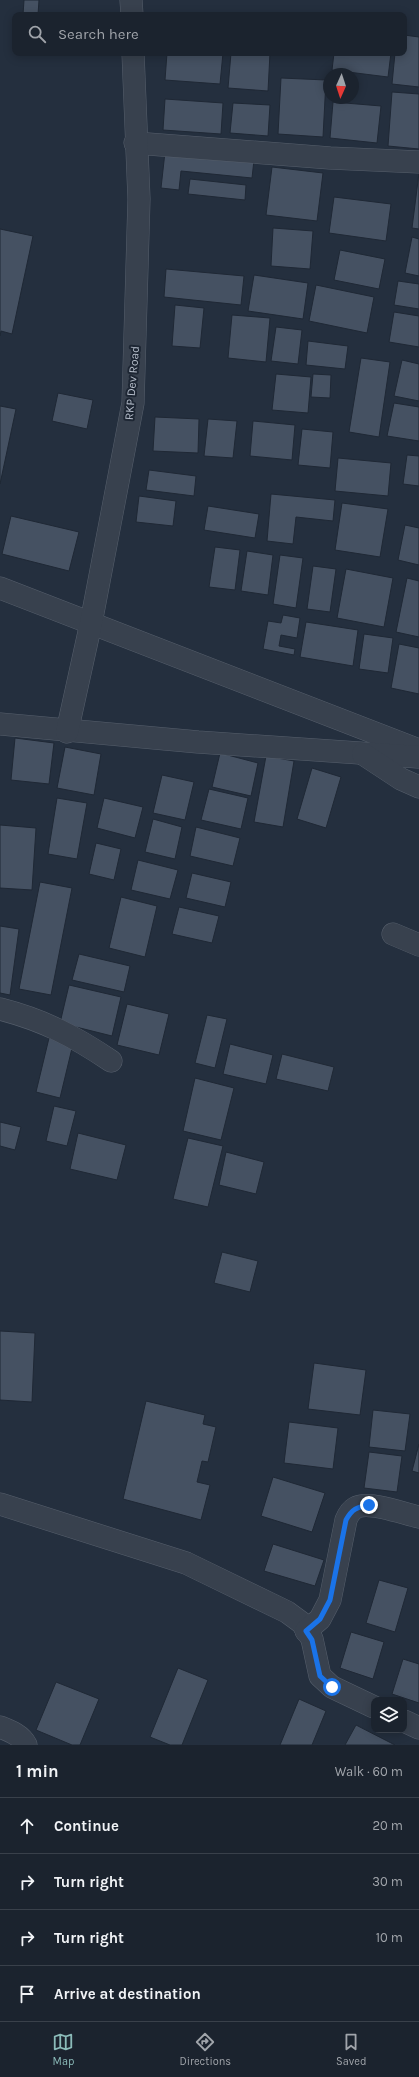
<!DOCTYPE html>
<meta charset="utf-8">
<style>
:root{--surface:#1b232e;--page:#242b36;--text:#f1f3f6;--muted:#a0a4aa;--line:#39404a;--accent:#8bbbb9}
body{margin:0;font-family:Karla,sans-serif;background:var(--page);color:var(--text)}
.controls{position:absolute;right:12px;bottom:12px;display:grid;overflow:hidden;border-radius:8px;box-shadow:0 2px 10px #0003}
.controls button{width:36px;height:36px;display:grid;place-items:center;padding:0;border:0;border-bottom:1px solid var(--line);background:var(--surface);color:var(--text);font:20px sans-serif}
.compass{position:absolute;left:323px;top:68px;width:36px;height:36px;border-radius:50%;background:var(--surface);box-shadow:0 2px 10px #0003;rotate:183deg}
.stop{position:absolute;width:12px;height:12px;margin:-9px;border:3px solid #1a73e8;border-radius:50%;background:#fff}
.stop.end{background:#1a73e8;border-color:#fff;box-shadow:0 1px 4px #0008}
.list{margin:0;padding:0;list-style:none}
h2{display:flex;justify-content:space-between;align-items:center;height:52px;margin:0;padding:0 16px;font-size:17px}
h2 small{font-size:13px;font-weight:400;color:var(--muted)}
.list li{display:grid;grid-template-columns:26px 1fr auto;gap:12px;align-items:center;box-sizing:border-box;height:56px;padding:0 16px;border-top:1px solid var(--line)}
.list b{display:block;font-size:15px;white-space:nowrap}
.list em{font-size:13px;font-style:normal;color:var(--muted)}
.icon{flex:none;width:22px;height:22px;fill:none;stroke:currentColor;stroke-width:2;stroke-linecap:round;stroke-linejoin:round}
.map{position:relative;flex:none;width:419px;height:1745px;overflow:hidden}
.search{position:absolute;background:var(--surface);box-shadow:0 2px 10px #0003;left:12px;right:12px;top:12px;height:44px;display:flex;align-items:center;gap:10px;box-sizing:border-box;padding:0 14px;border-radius:8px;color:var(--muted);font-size:15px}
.sheet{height:276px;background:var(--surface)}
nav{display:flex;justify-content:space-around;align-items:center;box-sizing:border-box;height:56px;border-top:1px solid var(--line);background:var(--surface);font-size:11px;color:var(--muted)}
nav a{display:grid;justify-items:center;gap:2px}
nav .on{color:var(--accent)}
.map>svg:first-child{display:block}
.building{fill:#455162;stroke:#1f2835}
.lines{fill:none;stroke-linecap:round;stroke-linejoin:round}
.street-casing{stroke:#565f6c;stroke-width:23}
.street{stroke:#38414e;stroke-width:22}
.route{stroke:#1a73e8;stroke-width:5}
.labels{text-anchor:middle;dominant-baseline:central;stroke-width:4;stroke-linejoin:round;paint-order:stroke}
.street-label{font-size:12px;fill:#b4bcc9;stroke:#1d2633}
</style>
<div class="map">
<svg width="419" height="1745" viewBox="0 0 419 1745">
<rect width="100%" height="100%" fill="#242f3e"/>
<!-- building -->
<g class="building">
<path d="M24 0H39L38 15H23Z"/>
<path d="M404 35 419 37V87L392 84 395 53H404Z"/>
<path d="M167 53H223L220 84 165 80Z"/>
<path d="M231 53H270L268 91 228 88Z"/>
<path d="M334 53H391L388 77 332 70Z"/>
<path d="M281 78 326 80 323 137 278 134Z"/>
<path d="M392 92 419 94V149L388 146Z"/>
<path d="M165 99 223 103 221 134 163 130Z"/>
<path d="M333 102 381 106 377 143 330 138Z"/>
<path d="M233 103 270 105 268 136 230 133Z"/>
<path d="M165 152 254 160 252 178 181 171 179 190 161 188Z"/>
<path d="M272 167 323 173 317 221 266 215Z"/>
<path d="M419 173V229L412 228Z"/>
<path d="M190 179 246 185 245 200 188 194Z"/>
<path d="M334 197 391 204 386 241 329 233Z"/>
<path d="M273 228 313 231 310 269 271 266Z"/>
<path d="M0 229 33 236 12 334 1 331 0 336Z"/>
<path d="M412 237 419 239V276L405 273Z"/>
<path d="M340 250 385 259 379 289 334 280Z"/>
<path d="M166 269 244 276 241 305 164 297Z"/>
<path d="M254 275 308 283 303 319 248 311Z"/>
<path d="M398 281 419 284V309L394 305Z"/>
<path d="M316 285 374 297 367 333 309 321Z"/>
<path d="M175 305 204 308 200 348 172 346Z"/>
<path d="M394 312 419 316V347L389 342Z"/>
<path d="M232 315 270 318 266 362 228 358Z"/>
<path d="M276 327 302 330 298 364 271 361Z"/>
<path d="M308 341 348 346 345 369 306 365Z"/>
<path d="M361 358 390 362 379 437 349 432Z"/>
<path d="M402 360 419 364V401L394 396Z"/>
<path d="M276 374 311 377 308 413 272 410Z"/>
<path d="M313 374 331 375 330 398 311 397Z"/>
<path d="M58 393 93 400 87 429 52 421Z"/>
<path d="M394 403 419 407V441L387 436Z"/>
<path d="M0 406 16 409 0 484Z"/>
<path d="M155 417 199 419 198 453 153 451Z"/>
<path d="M208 419 237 421 233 458 204 456Z"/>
<path d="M253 421 295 425 292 460 250 456Z"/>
<path d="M302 429 333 432 330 468 298 465Z"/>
<path d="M407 455 419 456V486L403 484Z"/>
<path d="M338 458 391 463 388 496 335 491Z"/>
<path d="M149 470 196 476 194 496 146 490Z"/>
<path d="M271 494 335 500 333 521 296 517 293 544 267 541Z"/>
<path d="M139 496 176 501 173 526 136 522Z"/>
<path d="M342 503 388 509 380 557 335 550Z"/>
<path d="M208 506 259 514 255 538 204 530Z"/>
<path d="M11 516 79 532 69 571 2 554Z"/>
<path d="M405 525 419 528V565L398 560Z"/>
<path d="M215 547 240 550 235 590 209 587Z"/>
<path d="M247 551 273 555 268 595 241 591Z"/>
<path d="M280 555 303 558 296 608 273 604Z"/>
<path d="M313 566 336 569 330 612 307 609Z"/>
<path d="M346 569 393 578 384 627 337 618Z"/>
<path d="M407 578 419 581V637L396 632Z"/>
<path d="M283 615 300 618 297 638 281 635 279 646 295 649 294 655 263 649 268 621 281 623Z"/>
<path d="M306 622 358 630 353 666 300 657Z"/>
<path d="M364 634 393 638 388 673 359 669Z"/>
<path d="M399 644 419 648V694L391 688Z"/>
<path d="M15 738 54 743 49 784 11 780Z"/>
<path d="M65 747 101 754 94 795 57 788Z"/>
<path d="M220 753 258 763 251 796 212 787Z"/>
<path d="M266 756 294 761 283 827 254 822Z"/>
<path d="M312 768 341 777 326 828 297 819Z"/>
<path d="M162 775 194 782 185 820 153 813Z"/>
<path d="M209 789 248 798 241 829 201 820Z"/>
<path d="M57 798 87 803 77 859 48 854Z"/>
<path d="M104 798 143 807 135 838 97 828Z"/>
<path d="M153 819 182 827 175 859 145 852Z"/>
<path d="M0 825 36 828 32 890 0 888Z"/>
<path d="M196 827 240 838 233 866 190 856Z"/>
<path d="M96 843 121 849 114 880 89 874Z"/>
<path d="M138 860 178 870 170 899 131 890Z"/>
<path d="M192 873 231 882 225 907 186 898Z"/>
<path d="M40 882 72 888 51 995 19 989Z"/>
<path d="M121 897 157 906 145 957 109 948Z"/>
<path d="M179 907 219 916 212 943 172 934Z"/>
<path d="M0 926 19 929 10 995 0 993Z"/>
<path d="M79 954 130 966 124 992 72 980Z"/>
<path d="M69 985 121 997 112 1036 60 1023Z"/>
<path d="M127 1004 169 1014 159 1055 117 1045Z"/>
<path d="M207 1015 227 1019 215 1068 195 1063Z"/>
<path d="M49 1038 73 1044 60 1098 36 1092Z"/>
<path d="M230 1044 273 1055 266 1084 223 1074Z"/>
<path d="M282 1054 334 1067 328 1091 276 1079Z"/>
<path d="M195 1078 234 1088 221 1140 183 1131Z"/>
<path d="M54 1106 76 1111 67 1146 46 1141Z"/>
<path d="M0 1122 21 1127 15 1150 0 1146Z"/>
<path d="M78 1133 126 1145 117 1180 70 1169Z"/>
<path d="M188 1138 223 1146 208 1207 173 1199Z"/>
<path d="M226 1152 264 1162 256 1194 219 1185Z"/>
<path d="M222 1252 258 1261 250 1292 214 1283Z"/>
<path d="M0 1331 35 1333 32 1402 0 1400Z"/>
<path d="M314 1363 366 1370 360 1415 308 1409Z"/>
<path d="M146 1401 205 1415 203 1424 216 1427 208 1462 202 1461 197 1482 210 1485 201 1520 123 1499Z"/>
<path d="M373 1410 410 1414 405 1451 369 1447Z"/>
<path d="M289 1422 338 1428 333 1469 284 1463Z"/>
<path d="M419 1444V1473L412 1471Z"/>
<path d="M369 1452 402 1456 397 1492 364 1488Z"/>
<path d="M273 1477 325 1493 312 1532 261 1516Z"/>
<path d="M273 1544 324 1560 315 1586 264 1571Z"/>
<path d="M379 1580 408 1588 395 1632 366 1623Z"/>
<path d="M351 1632 384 1642 373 1679 340 1668Z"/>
<path d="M403 1659 419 1664V1703L392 1694Z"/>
<path d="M178 1668 208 1680 182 1745H170L150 1737Z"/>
<path d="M56 1682 99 1699 80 1745H72L36 1730Z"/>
<path d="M299 1699 326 1711 312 1745H280Z"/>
<path d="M356 1725 395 1745H345Z"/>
</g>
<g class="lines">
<!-- street casing -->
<g class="street-casing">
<g id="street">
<path d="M131 0 132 15"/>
<path d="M135 143 330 158 419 162"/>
<path d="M0 588 419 750"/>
<path d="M0 724 198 742 418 757"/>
<path d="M67 732 91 623 133 403 139 199 133 53"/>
<path d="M363 754 401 779 419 787"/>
<path d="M393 934 419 945"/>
<path d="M0 1009C43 1020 74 1036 111 1061"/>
<path d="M0 1504 186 1563 287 1612 302 1623 312 1639 320 1676 332 1687 374 1707"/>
<path d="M306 1631 320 1619 330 1600 346 1520C348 1515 350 1511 355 1508 369 1500 404 1514 419 1517"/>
<path d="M404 1721 419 1728"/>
<path d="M0 1727C10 1731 21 1735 26 1745"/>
</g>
</g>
<!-- street -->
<use href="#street" class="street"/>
</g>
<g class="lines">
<!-- route -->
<path class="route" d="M332 1687 320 1676 312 1640 306 1631 320 1619 330 1600 346 1520C352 1509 357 1507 369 1505"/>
</g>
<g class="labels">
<!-- street labels -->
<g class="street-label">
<text transform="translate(132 383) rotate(-85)">RKP Dev Road</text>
</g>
</g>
</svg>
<div class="controls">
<button><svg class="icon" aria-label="layers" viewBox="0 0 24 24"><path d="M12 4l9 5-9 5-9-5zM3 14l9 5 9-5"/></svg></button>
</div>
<svg class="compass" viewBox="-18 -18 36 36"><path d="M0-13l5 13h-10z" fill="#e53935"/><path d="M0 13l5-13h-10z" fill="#a0a4aa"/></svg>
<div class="stop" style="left:332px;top:1687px"></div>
<div class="stop end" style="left:369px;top:1505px"></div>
<div class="search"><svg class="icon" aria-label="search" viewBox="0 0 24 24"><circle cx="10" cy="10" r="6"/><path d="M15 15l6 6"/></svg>Search here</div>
</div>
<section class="sheet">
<h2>1 min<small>Walk · 60 m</small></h2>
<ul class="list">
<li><svg class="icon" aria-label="ahead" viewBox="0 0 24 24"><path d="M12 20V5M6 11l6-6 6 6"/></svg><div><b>Continue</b></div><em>20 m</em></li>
<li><svg class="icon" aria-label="right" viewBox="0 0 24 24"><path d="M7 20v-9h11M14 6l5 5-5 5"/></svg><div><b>Turn right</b></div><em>30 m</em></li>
<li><svg class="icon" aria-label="right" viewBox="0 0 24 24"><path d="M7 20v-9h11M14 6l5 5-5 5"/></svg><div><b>Turn right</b></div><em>10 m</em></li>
<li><svg class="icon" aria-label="arrive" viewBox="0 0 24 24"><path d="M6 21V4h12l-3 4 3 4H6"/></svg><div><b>Arrive at destination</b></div></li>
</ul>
</section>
<nav>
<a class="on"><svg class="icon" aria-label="map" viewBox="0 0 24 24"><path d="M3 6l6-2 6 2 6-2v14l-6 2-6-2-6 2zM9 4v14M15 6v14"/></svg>Map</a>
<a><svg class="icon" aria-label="directions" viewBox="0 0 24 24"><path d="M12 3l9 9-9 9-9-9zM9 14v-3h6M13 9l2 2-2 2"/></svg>Directions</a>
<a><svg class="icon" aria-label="saved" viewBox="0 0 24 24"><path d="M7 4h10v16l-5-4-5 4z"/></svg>Saved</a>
</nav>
